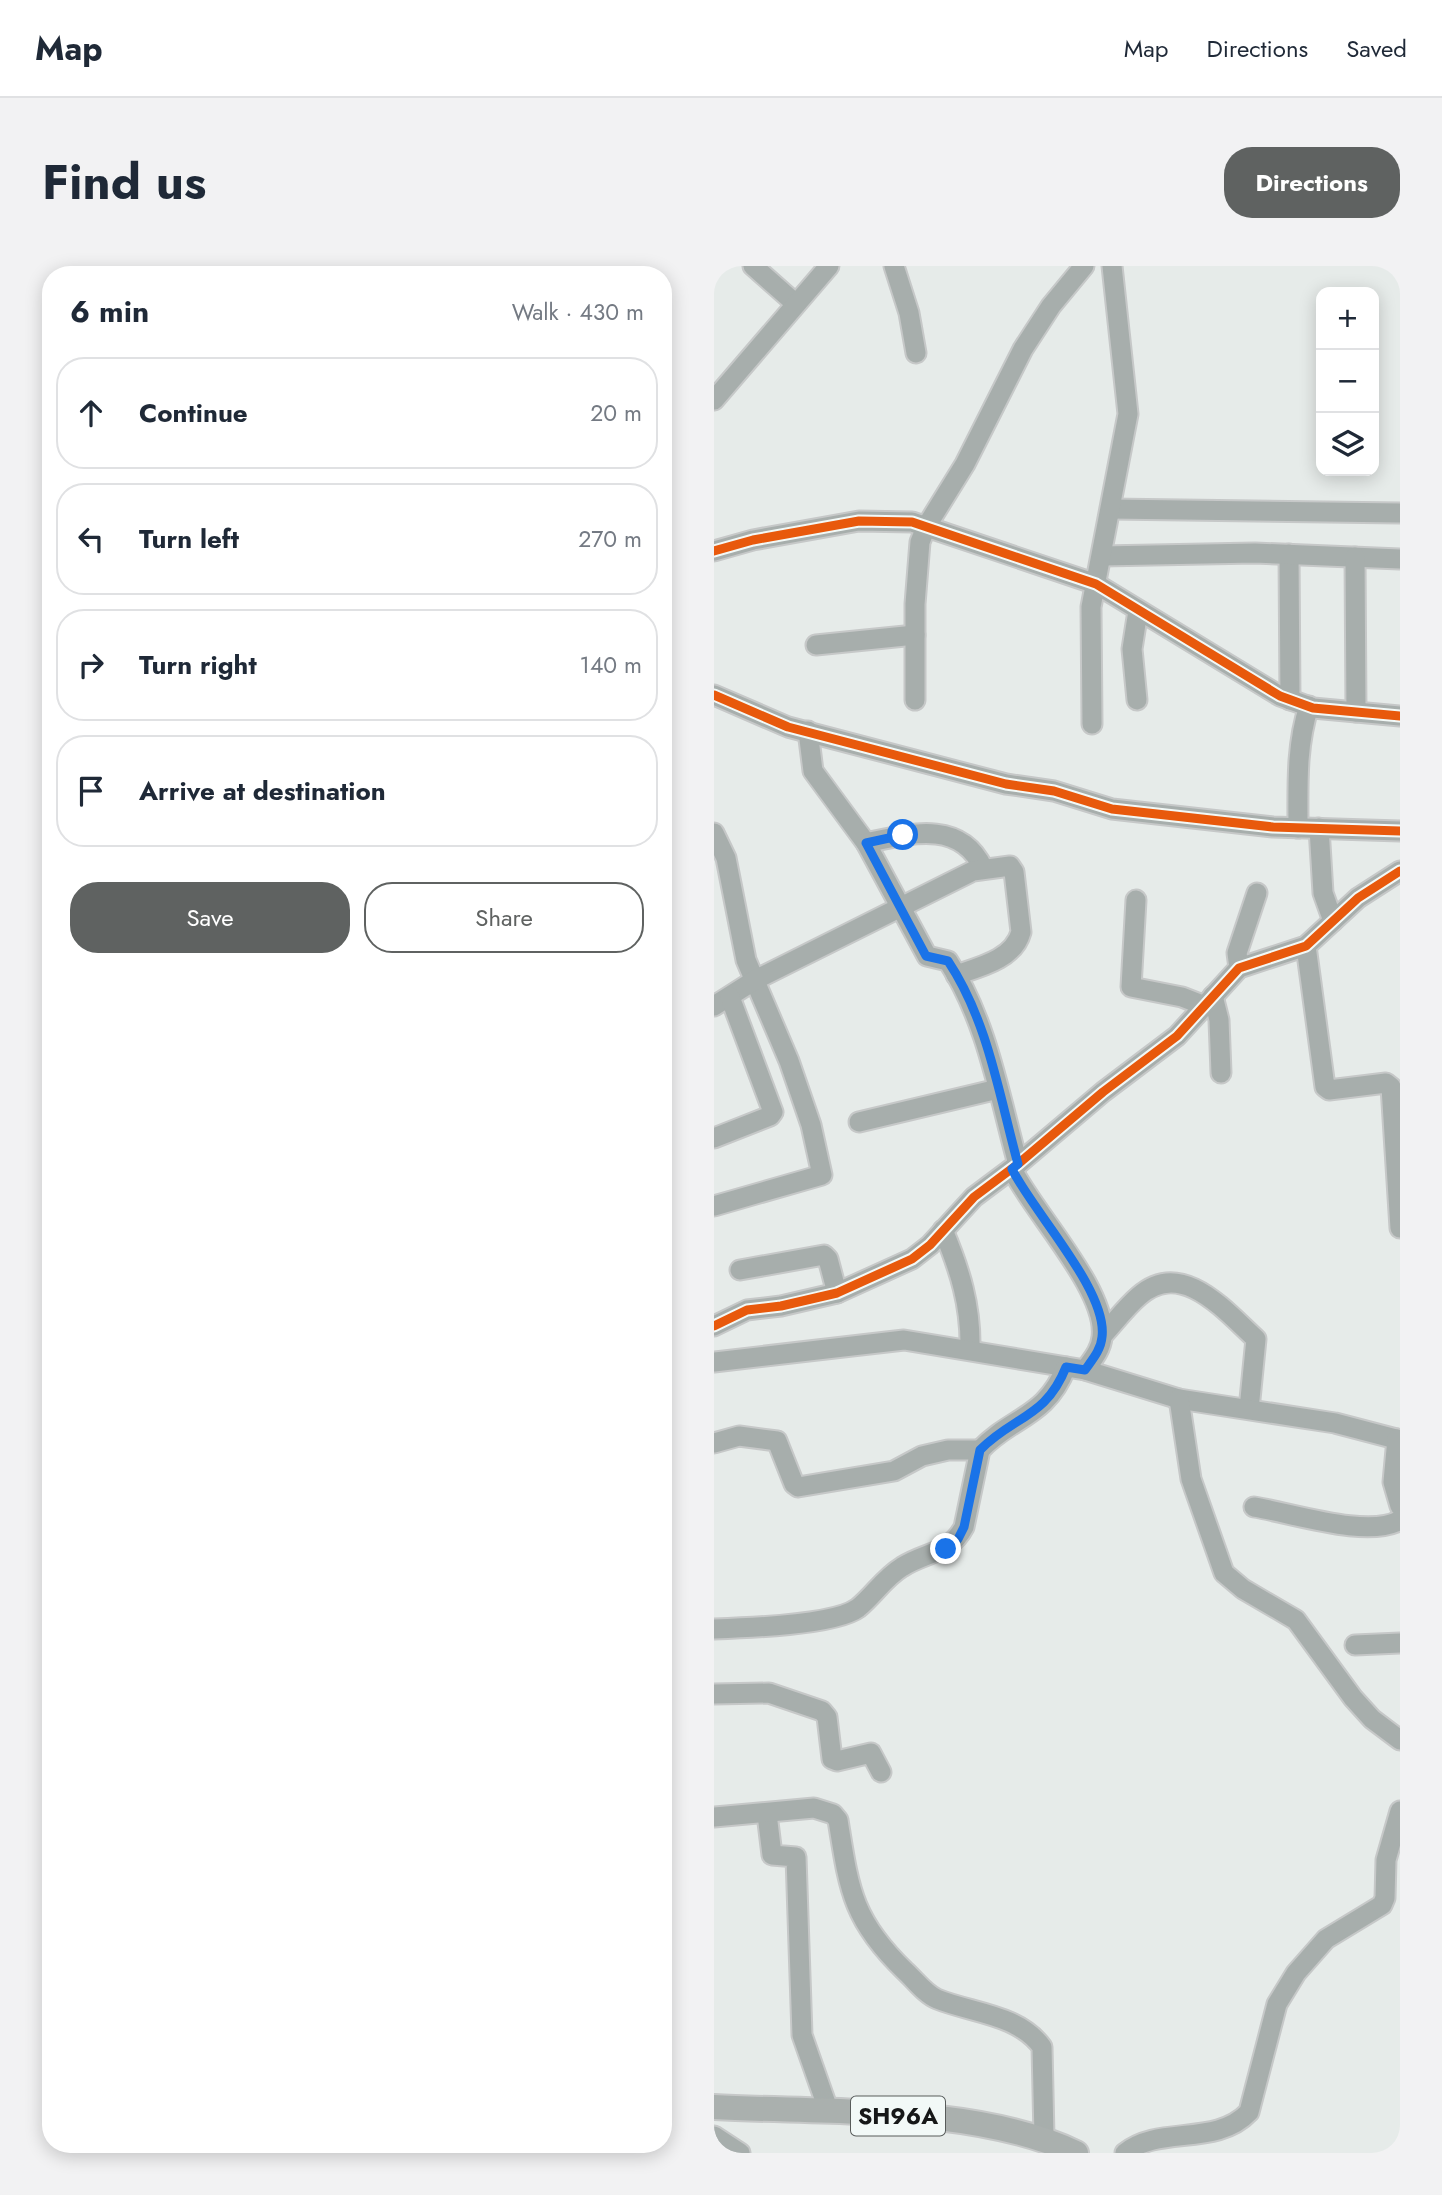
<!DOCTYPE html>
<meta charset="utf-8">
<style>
:root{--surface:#fff;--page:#f2f2f3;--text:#1f2937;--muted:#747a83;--line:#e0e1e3;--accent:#5f6261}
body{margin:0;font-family:Jost,sans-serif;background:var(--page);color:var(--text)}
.controls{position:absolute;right:21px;top:21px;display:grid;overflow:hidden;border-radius:14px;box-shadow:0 4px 18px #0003}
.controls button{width:63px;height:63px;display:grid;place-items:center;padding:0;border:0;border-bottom:2px solid var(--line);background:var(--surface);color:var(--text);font:35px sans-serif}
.stop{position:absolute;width:21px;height:21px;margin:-16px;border:5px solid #1a73e8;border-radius:50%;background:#fff}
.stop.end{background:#1a73e8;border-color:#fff;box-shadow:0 2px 7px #0008}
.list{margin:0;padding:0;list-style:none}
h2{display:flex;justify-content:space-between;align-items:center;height:91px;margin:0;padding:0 28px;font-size:30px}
h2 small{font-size:23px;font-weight:400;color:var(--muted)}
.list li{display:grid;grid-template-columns:46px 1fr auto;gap:21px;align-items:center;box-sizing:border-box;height:112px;margin:0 14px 14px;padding:0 14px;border:2px solid var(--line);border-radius:28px}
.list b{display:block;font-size:26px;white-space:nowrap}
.list em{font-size:23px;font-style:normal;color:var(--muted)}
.actions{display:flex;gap:14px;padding:21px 28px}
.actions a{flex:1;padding:16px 0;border:2px solid var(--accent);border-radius:28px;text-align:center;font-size:24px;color:var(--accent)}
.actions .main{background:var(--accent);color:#fff}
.icon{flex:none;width:38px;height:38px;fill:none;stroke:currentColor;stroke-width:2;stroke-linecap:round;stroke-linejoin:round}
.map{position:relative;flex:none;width:686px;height:1887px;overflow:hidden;border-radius:28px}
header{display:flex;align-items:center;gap:42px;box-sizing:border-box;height:98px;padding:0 35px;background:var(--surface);border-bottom:2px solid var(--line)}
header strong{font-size:33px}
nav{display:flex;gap:38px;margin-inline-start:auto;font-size:24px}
.intro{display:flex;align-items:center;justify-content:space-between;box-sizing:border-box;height:168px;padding:0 42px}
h1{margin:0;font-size:49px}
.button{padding:18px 32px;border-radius:28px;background:var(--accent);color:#fff;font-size:24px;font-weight:700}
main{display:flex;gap:42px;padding:0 42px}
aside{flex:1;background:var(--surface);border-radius:28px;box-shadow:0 4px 18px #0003}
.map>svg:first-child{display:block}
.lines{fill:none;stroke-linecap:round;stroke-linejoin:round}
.minor-casing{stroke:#c6c8c8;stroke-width:23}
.major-casing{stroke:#c6c8c8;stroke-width:28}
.minor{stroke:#a7aeac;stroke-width:19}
.major{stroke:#aab0ae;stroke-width:24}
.cycleway-casing{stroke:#f2f9f7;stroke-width:13}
.cycleway{stroke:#e8590c;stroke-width:9}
.route{stroke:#1a73e8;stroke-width:9}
.labels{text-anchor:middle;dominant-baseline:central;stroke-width:5;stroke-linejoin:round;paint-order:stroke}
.shield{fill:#f2f9f7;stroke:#585c5b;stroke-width:2}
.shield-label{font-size:23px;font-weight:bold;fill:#161818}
</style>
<header>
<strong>Map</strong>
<nav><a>Map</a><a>Directions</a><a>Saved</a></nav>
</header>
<div class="intro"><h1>Find us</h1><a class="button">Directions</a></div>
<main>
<aside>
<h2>6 min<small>Walk · 430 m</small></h2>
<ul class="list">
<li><svg class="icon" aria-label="ahead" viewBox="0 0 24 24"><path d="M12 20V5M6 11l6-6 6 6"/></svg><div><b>Continue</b></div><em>20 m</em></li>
<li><svg class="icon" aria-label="left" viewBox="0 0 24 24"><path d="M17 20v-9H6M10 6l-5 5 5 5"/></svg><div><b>Turn left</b></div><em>270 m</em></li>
<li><svg class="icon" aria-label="right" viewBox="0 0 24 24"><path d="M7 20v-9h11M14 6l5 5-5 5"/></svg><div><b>Turn right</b></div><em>140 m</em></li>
<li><svg class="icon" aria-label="arrive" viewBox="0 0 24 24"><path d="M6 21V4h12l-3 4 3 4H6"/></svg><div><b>Arrive at destination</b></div></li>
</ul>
<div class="actions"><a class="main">Save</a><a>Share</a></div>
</aside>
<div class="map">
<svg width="686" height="1887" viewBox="0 0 686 1887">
<rect width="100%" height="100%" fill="#e6ebe9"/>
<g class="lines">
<!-- minor casing -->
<g class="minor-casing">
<g id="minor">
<path d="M39 0 82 38"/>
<path d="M180 0 195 47 202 87"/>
<path d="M0 134 115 0"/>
<path d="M397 243 686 247"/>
<path d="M0 285 39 274 145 255 198 256 382 318 566 430 599 442 686 450"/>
<path d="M575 288 576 434"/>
<path d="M388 290 541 287 686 293"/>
<path d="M641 291 642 446"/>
<path d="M102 379 201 369"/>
<path d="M0 429 74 461 292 518 340 525 398 543 559 561 686 565"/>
<path d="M201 434V338L206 276 212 261 251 198 309 83 337 40 370 0"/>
<path d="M423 434 418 383 424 345"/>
<path d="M378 458 377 341 414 148 398 0"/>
<path d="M94 465 99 505 152 577 213 690 234 695C273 755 285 829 304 898"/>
<path d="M584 562C584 520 582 480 595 440"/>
<path d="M605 562 609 627 619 655"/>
<path d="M0 567 12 592 32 694 75 795 97 859 108 909 0 940"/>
<path d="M152 577C195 568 246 553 269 602"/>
<path d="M422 634 417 721 468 731 491 740"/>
<path d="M592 680 611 821 615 824 672 817 677 821 686 962"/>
<path d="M525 702 523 687 543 627"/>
<path d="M499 730 505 754 507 807"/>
<path d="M0 740 41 714 259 605 296 600 300 606 307 666C300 693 266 701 242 709"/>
<path d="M145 856 284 823"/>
<path d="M0 872 56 850 59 846 16 731"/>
<path d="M298 903C319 946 394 1025 388 1071 387 1084 378 1094 371 1104"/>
<path d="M229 964C246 1004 257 1040 256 1083"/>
<path d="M26 1004 110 989 114 993 123 1027"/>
<path d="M0 1060 33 1044 67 1040 123 1027 198 993 216 979 260 931 304 898 389 826 463 770 525 702 592 680 644 632 686 605"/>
<path d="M389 1069C401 1056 412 1041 425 1030 468 992 511 1045 542 1073L535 1143"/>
<path d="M0 1096 190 1074 371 1104 465 1133 621 1157 686 1174"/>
<path d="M465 1133 477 1213 510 1307 529 1323 582 1354 639 1432 658 1453 686 1474"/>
<path d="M683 1173 679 1216 686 1240"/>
<path d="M0 1177 25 1170 63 1175 80 1218 84 1221 180 1205 208 1190 234 1184H266"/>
<path d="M540 1241C578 1247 655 1273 686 1254"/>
<path d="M0 1363C31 1362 121 1359 144 1342 160 1329 170 1312 188 1301 211 1286 236 1288 250 1261L266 1184C298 1150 332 1152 352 1101"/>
<path d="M641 1379 686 1377"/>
<path d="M0 1428 55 1427 108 1445 113 1451 118 1493 123 1495 157 1487 167 1506"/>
<path d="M53 1548 58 1589 82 1591 88 1769 115 1846"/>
<path d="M0 1551 100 1542 119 1548 124 1554C135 1623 138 1654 191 1705 201 1714 211 1728 223 1733 257 1747 304 1748 328 1781L330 1871"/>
<path d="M0 1870 26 1887"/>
<path d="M411 1887C445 1859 502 1881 535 1846L563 1738 582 1707 612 1673 668 1639 671 1632 672 1594 686 1545"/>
</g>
</g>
<!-- major casing -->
<g class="major-casing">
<path id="major" d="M0 1841C111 1847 262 1839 362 1887"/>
</g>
<!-- minor -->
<use href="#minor" class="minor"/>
<!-- major -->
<use href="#major" class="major"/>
<!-- cycleway casing -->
<g class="cycleway-casing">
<g id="cycleway">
<path d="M0 285 39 274 145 255 198 256 382 318 566 430 599 442 686 450"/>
<path d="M0 429 74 461 292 518 340 525 398 543 559 561 686 565"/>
<path d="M0 1060 33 1044 67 1040 123 1027 198 993 216 979 260 931 304 898 389 826 463 770 525 702 592 680 644 632 686 605"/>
</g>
</g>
<!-- cycleway -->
<use href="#cycleway" class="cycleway"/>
</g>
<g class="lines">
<!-- route -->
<path class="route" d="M189 569 152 577 212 690 234 695C274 755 285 829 304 898L298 903C319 946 394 1025 388 1071 387 1084 378 1094 371 1104L352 1101C332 1152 299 1150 266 1184L250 1261 244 1273 232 1283"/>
</g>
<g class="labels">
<!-- shield labels -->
<rect class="shield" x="137" y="1830.5" width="94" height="39" rx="5"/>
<g class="shield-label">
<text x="184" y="1850">SH96A</text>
</g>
</g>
</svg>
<div class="controls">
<button>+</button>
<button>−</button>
<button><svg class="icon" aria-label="layers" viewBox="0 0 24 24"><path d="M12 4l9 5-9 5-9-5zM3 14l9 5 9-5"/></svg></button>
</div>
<div class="stop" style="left:189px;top:569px"></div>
<div class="stop end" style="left:232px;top:1283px"></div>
</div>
</main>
